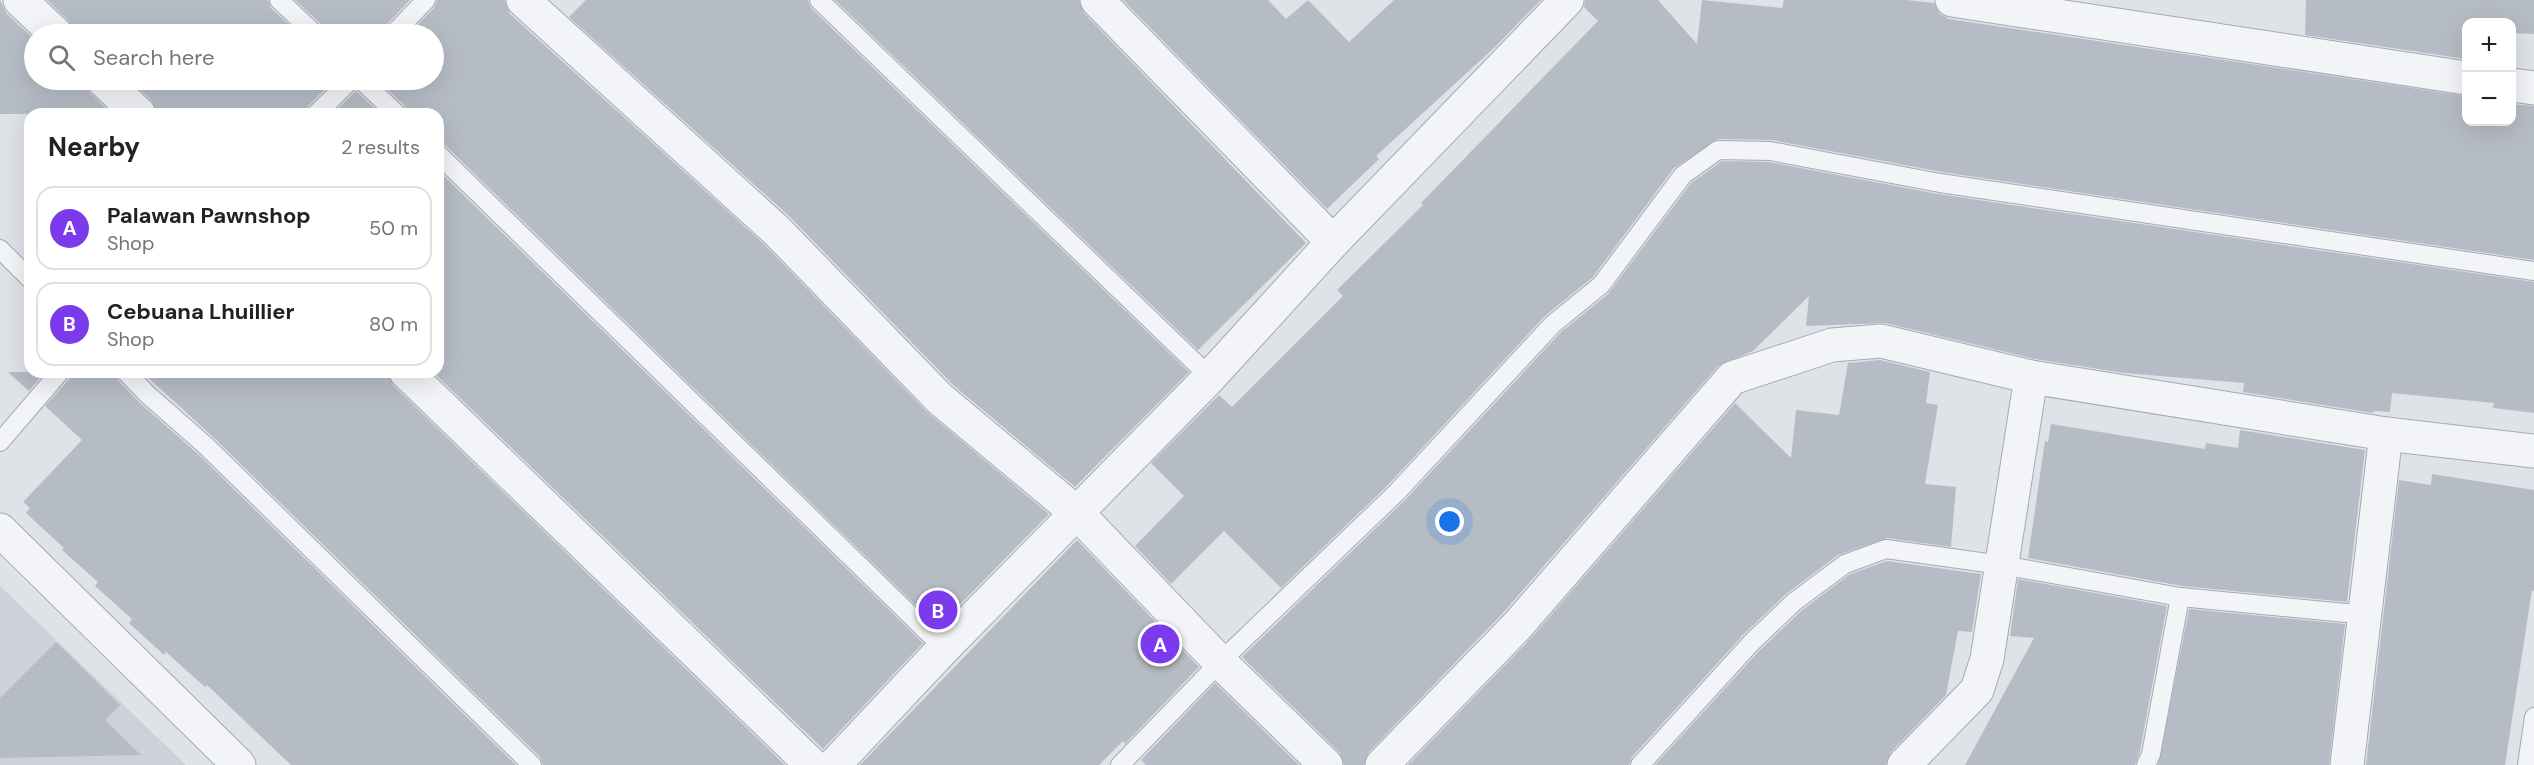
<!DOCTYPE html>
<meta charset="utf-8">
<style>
:root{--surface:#fff;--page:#f6f6f6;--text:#222;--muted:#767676;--line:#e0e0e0;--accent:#7c3aed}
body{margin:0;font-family:"DM Sans",sans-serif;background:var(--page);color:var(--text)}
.controls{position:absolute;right:18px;top:18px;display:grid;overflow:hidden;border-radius:12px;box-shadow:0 6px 24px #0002}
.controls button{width:54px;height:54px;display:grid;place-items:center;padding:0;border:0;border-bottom:2px solid var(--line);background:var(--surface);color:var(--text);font:30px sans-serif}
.you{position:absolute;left:1450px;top:522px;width:21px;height:21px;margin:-15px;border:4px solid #fff;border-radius:50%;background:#1a73e8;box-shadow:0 0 0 9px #1a73e833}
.badge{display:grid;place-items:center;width:39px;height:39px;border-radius:50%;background:var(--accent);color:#fff;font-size:20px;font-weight:700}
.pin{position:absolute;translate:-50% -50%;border:3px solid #fff;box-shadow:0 2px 6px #0006}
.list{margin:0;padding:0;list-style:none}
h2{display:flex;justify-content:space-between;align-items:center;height:78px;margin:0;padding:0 24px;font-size:26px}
h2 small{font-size:20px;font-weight:400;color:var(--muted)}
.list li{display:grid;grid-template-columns:39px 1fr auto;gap:18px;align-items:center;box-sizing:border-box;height:84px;margin:0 12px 12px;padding:0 12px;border:2px solid var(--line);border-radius:18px}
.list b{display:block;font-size:22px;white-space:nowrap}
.list p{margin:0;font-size:20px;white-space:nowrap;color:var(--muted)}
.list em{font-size:20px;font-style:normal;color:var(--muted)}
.icon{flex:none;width:33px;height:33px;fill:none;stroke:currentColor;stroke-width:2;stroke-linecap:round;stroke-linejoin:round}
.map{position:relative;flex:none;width:2534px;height:765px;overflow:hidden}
.search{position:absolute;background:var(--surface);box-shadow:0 6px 24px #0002;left:24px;top:24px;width:420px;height:66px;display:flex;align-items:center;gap:15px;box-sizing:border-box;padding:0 21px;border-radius:33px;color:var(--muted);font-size:22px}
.panel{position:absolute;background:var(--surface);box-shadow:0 6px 24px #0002;left:24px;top:108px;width:420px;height:270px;border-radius:18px}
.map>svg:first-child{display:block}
.built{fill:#cdd2da}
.building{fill:#b6bcc5}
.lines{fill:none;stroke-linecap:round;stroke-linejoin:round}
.lane-casing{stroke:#a4aab2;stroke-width:20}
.street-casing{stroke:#a4aab2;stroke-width:35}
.lane{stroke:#f2f4f7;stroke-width:18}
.street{stroke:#f2f4f7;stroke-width:33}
</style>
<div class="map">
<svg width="2534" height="765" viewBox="0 0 2534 765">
<rect width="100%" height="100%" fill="#dfe3e8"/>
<!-- built -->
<path class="built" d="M0 586 186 765H0Z"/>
<!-- building -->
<g class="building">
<path d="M0 0 7 14 34 39V80H85L90 93 112 114H0Z"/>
<path d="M47 0H268L271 8 299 34H74L69 21Z"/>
<path d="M295 0H410L385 26 382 34H326L323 26Z"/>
<path d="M437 0H505L510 14 763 243 927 412 1049 514 938 627 446 146 438 143V114H408L405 106 377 80H434V34H408L434 8Z"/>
<path d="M586 0H808L811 8 1189 372 1075 487 953 385 789 216 569 17Z"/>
<path d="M835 0H1079L1084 13 1306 243 1198 350Z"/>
<path d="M1123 0H1268L1286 19 1308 0 1349 42 1394 0H1541L1494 48 1376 156 1379 159 1327 209Z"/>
<path d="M1585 0H1658L1697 44 1702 0 1782 8 1784 0H1906L1934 3 1940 14 1949 19 2466 96V122H2511V104L2534 106V260L1942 172 1772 140 1718 139 1674 168 1593 277 1545 316 1388 485 1281 588 1224 531 1171 584 1135 546 1184 496 1151 463 1219 395 1232 407 1343 296 1337 290 1423 205 1421 203 1598 21 1584 7Z"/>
<path d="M2306 0H2534V34L2511 33V22H2466V59L2305 35Z"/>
<path d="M130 80H335L308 106 305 114H157L152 101Z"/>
<path d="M356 91 381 114H332Z"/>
<path d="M1722 161 1769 162 1938 194 2534 282V413L2493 408 2494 403 2392 393 2390 412 2374 411 2373 413 2243 392 2244 383 2124 373 2035 359 1885 323 1806 326 1809 296 1753 351 1718 366 1503 613 1369 752 1364 765H1344L1339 752 1242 657 1404 501 1561 332 1608 294 1691 183Z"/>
<path d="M438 170 923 643 823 749 433 372H438Z"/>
<path d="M1880 360 1930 372 1926 403 1938 405 1925 484 1956 487 1951 547 1887 538 1838 555 1786 594 1744 634 1632 757 1629 765H1408L1531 638 1735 403 1791 458 1796 410 1839 415 1848 363Z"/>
<path d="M8 372H45L29 391Z"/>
<path d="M71 372H115L118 380 139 402 197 453 516 765H291L207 685 205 687 166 652 164 655 129 623 132 619 95 586 98 582 62 550 64 548 26 513 30 508 23 502 82 440 45 406 69 379Z"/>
<path d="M142 372H388L393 385 785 765H543L540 757 213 437Z"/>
<path d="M2051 424 2205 449 2206 443 2238 448 2240 430 2365 450 2347 602 2182 586 2028 558 2045 441 2048 442Z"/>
<path d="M2432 474 2534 490V591L2532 590 2505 765H2366L2399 480 2431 485Z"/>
<path d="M1077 540 1199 667 1125 744 1123 741 1099 765H860Z"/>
<path d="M1887 561 1981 574 1972 632 1958 631 1946 695 1891 752 1886 765H1655L1760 650 1801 611 1850 574Z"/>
<path d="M2018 579 2167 606 2140 751 2135 765H1965L2034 638 2010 636Z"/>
<path d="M2189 609 2345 624 2329 765H2158Z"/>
<path d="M56 642 120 705 105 720 141 755 0 758V698Z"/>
<path d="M1215 683 1299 765H1146L1141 760Z"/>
</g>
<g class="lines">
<!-- lane casing -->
<g class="lane-casing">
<g id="lane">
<path d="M279 0 315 34"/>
<path d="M819 0 1210 377"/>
<path d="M393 34 426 0"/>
<path d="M361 80 397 114"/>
<path d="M316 114 351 80"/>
<path d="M438 154 944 648"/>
<path d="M0 249 30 279"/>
<path d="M126 372 147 394 205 445 532 765"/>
<path d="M0 442 60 372"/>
<path d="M1120 765 1220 662 1396 493 1553 324 1601 285 1683 175 1718 150 1770 151 1940 183 2534 271"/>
<path d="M1640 765 1752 642 1794 602 1845 564 1886 549 2002 565 2180 597 2367 615"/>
<path d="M2146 765 2151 754 2180 597"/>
<path d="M2527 765 2534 717"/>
</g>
</g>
<!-- street casing -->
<g class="street-casing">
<g id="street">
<path d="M20 0 56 34"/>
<path d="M523 0 776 230 940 399 1078 514 1220 662 1326 765"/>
<path d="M1097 0 1333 242"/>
<path d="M1952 0 2466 78"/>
<path d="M103 80 139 114"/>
<path d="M2512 85 2534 88"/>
<path d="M406 372 812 765"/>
<path d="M0 530 239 765"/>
<path d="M834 765 944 648 1210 377 1333 242 1567 0"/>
<path d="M1382 765 1517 626 1732 378 1832 345 1881 341 2031 377 2386 434 2534 451"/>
<path d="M1904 765 1977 690 1987 659 2031 377"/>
<path d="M2347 765 2386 434"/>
</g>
</g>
<!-- lane -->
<use href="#lane" class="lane"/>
<!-- street -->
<use href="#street" class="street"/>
</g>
</svg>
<div class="controls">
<button>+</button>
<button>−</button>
</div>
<div class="you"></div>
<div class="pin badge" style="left:1160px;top:644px">A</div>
<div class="pin badge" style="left:938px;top:610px">B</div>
<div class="search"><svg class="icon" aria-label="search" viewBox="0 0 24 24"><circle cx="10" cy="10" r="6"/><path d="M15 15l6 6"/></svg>Search here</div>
<section class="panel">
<h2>Nearby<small>2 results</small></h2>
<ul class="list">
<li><span class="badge">A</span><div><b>Palawan Pawnshop</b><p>Shop</p></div><em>50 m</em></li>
<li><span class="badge">B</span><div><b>Cebuana Lhuillier</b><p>Shop</p></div><em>80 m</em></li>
</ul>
</section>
</div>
